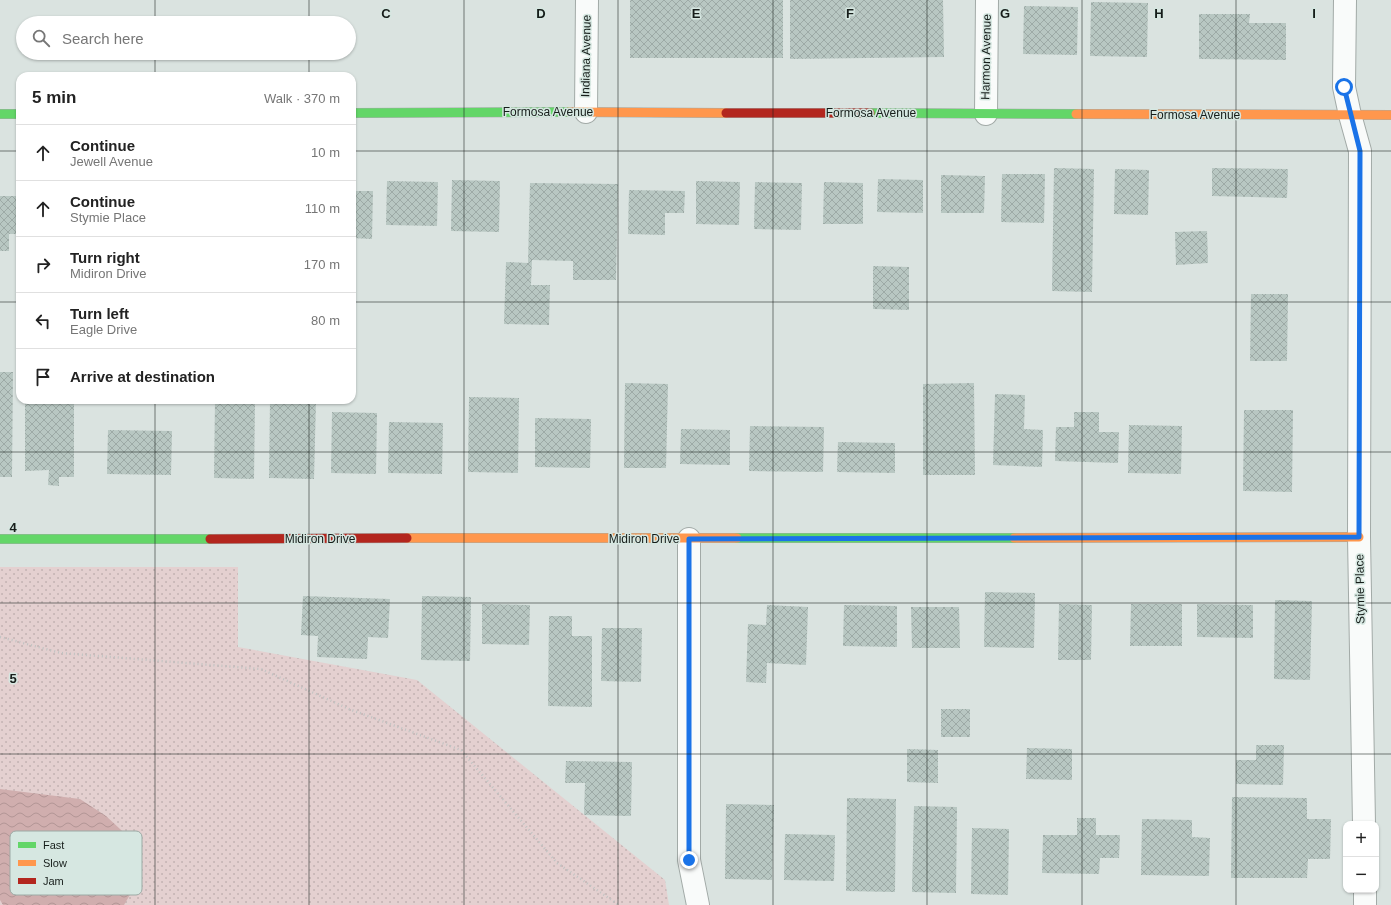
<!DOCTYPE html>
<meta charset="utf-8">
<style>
:root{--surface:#fff;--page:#f6f6f6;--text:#222;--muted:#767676;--line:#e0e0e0}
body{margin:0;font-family:Helvetica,sans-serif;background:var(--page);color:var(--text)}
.controls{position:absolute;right:12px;bottom:12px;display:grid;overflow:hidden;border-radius:8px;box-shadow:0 1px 3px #0004}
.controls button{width:36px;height:36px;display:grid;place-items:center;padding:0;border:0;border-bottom:1px solid var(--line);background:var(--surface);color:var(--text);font:20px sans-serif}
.stop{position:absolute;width:12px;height:12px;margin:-9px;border:3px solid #1a73e8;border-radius:50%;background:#fff}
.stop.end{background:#1a73e8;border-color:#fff;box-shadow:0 1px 4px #0008}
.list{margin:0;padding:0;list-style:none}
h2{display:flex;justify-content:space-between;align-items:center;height:52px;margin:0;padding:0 16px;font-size:17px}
h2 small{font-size:13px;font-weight:400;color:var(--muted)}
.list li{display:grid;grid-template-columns:26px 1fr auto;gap:12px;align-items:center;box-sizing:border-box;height:56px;padding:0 16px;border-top:1px solid var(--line)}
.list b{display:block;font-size:15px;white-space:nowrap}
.list p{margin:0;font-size:13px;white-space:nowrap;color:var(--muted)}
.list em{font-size:13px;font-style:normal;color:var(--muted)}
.icon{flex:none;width:22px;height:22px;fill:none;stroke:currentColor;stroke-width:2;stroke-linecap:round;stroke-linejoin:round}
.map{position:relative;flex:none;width:1391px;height:905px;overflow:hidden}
.search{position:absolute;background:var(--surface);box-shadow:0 1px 3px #0004;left:16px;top:16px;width:340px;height:44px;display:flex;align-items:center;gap:10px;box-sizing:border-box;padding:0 14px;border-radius:22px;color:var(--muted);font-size:15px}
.panel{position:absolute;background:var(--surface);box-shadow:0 1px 3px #0004;left:16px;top:72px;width:340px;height:332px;border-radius:12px}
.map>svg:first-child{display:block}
.grass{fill:url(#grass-dots)}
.water{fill:url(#water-waves)}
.building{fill:url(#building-cross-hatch)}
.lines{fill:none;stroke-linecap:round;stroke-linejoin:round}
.street-casing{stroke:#a2aaa7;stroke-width:24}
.fast-casing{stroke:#a2aaa7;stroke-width:10}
.slow-casing{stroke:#a2aaa7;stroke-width:10}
.jam-casing{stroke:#a2aaa7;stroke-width:10}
.path{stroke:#c0c3c2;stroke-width:2.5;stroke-dasharray:1 3;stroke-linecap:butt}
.street{stroke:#f9fbfa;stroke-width:22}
.fast{stroke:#63d668;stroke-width:9}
.slow{stroke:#ff974d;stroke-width:9}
.jam{stroke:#b3261e;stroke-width:9}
.route{stroke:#1a73e8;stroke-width:5}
.grid{fill:none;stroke:#161d1a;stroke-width:1;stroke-opacity:0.55}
.labels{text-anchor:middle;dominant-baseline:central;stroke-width:3;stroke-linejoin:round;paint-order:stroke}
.street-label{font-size:12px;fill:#161d1a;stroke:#d6e7e1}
.key{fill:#d6e7e1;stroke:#9caaa5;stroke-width:1}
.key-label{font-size:11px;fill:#161d1a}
.grid-label{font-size:13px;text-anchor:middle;font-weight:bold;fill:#161d1a;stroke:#d6e7e1;stroke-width:3;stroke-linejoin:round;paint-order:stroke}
</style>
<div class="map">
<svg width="1391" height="905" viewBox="0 0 1391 905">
<defs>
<pattern id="grass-dots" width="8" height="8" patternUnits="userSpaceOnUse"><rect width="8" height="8" fill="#e4d0d0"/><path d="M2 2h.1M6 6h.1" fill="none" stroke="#c3b2b2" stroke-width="1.8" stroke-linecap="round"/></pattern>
<pattern id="water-waves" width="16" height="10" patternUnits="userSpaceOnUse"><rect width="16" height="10" fill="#d0aeae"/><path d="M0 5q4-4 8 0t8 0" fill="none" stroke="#b29595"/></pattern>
<pattern id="building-cross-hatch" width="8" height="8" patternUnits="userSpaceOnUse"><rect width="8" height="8" fill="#b8c7c2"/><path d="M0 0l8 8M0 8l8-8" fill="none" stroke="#9daaa6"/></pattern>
</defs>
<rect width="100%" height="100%" fill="#dae3e0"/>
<!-- grass -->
<path class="grass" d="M0 567H238V647L417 680 665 880 669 905H0Z"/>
<!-- water -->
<path class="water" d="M0 789 80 799 106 816 134 842 142 874 124 905H3L0 900Z"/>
<!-- building -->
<g class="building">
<rect x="630" y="0" width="153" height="58"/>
<path d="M790 0H943L944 57 790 59Z"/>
<path d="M1091 2 1148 3 1147 57 1090 56Z"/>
<path d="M1024 6 1078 7 1077 55 1023 54Z"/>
<path d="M1199 14H1250L1249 23H1286V60L1199 59Z"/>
<path d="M1054 168 1094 169 1092 292 1052 291Z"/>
<path d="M1212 168 1288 169 1287 198 1212 196Z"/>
<path d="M1115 169 1149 170 1148 215 1114 214Z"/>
<path d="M1002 174H1045L1044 223 1001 222Z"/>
<path d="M941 175 985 176 984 213H941Z"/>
<path d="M878 179 923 180V213L877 212Z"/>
<path d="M452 180 500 181 499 232 451 231Z"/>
<path d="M387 181 438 182 437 226 386 225Z"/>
<path d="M696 181 740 182 739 225 696 224Z"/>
<path d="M755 182 802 183 801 230 754 229Z"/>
<path d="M824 182 863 183V224H823Z"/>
<path d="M530 183 618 184 616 280H573V261L532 260 531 285H550L549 325 504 324 506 262 528 263Z"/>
<path d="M629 190 685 191 684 213H665V235L628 234Z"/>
<path d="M352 191H373L372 239 352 238Z"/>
<path d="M0 196H20V234H9V251H0Z"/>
<path d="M1207 231 1208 263 1176 265 1175 232Z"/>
<path d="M873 266 909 267V310L873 309Z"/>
<path d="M1251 294H1288L1287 361H1250Z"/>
<path d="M0 372H13L12 477H0Z"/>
<path d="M625 383 668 384 666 468H624Z"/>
<path d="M974 383 975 475H923V384Z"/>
<path d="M995 394 1025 395 1024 429 1043 430 1042 467 993 465Z"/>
<path d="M469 397 519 398 518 473 468 472Z"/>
<path d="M25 400H74V477H59V486L48 485 49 470 25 471Z"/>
<path d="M215 400H255L254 479 214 478Z"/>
<path d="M270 400H316L314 479 269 478Z"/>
<path d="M1244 410H1293L1292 492 1243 491Z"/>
<path d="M332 412 377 413 376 474 331 473Z"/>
<path d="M1074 412H1099V432H1119L1118 463 1055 461 1056 427H1074Z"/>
<path d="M535 418 591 419 590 468 535 467Z"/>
<path d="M389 422 443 423 442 474 388 473Z"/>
<path d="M1129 425 1182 426 1181 474 1128 473Z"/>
<path d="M750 426 824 427 823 472 749 471Z"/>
<path d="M681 429 730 430V465L680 464Z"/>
<path d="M108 430 172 431 171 475 107 474Z"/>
<path d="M838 442 895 443V473L837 472Z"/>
<path d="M985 592 1035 593 1034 648 984 647Z"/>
<path d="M303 596 390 599 388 638 368 637 367 659 317 657 318 636 301 635Z"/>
<path d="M422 596 471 597 470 661 421 660Z"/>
<path d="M1275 600 1312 601 1310 680 1274 679Z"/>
<path d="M482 604 530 605 529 645 482 644Z"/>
<path d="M1059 604 1092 605 1091 660H1058Z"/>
<path d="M1131 604H1182V646H1130Z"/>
<path d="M1197 604 1253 605V638L1197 637Z"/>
<path d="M767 605 808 607 806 665 767 663 766 683 746 682 748 624 766 625Z"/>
<path d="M844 605 897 606V647L843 646Z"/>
<path d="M911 607H959L960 648H912Z"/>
<path d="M549 616H572V636H592V707L548 706Z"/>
<path d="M602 628H642L641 682 601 681Z"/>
<rect x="941" y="709" width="29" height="28"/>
<path d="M1256 745H1284L1283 785 1236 784V760H1256Z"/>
<path d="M1027 748 1072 749V780L1026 779Z"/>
<path d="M907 749 938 750V783L907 782Z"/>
<path d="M566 761 632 762 631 816 584 815 585 783H565Z"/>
<path d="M1232 797 1307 798V819H1331L1330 859H1308L1307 878H1231Z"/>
<path d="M847 798 896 799 895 892 846 891Z"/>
<path d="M726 804 774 805 772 880 725 879Z"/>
<path d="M914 806 957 807 956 893 912 892Z"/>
<path d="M1077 818H1096V835H1120L1119 858H1100L1099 874 1042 873 1043 835H1077Z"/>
<path d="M1142 819 1192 820V837L1210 838 1209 876 1141 875Z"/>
<path d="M972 828 1009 829 1008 895 971 894Z"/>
<path d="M785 834 835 835 834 881 784 880Z"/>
</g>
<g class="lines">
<!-- street casing -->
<g class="street-casing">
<g id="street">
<path d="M1345 0 1344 87 1350 115 1360 151 1359 537 1364 824"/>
<path d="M586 112 587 0"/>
<path d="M986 114 987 0"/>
<path d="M689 539V860L698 905"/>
<path d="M1365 890V905"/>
</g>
</g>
<!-- fast casing -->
<g class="fast-casing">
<g id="fast">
<path d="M352 113 569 112"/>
<path d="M870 113 1076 114"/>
<path d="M0 114H20"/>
<path d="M737 538H1014"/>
<path d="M0 539H210"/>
</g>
</g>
<!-- slow casing -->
<g class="slow-casing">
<g id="slow">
<path d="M569 112 726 113"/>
<path d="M1076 114 1391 115"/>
<path d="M407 538H737"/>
<path d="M1014 538 1359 537"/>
</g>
</g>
<!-- jam casing -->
<g class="jam-casing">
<g id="jam">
<path d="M726 113H870"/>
<path d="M210 539 407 538"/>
</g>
</g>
<!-- path -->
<path class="path" d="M0 637 61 653 261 669 349 709 461 750 557 863 619 905"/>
<!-- street -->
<use href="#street" class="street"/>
<!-- fast -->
<use href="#fast" class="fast"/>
<!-- slow -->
<use href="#slow" class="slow"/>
<!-- jam -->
<use href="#jam" class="jam"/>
</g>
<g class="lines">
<!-- route -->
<path class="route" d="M689 860V539L1359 537 1360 151 1344 87"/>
</g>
<!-- grid -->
<path class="grid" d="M155 0V23M309 0V23M464 0V905M618 0V905M773 0V905M927 0V905M1082 0V905M1236 0V905M155 53V76M309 53V76M0 151H20M352 151H1391M0 302H20M352 302H1391M155 400V905M309 400V905M0 452H1391M0 603H1391M0 754H1391"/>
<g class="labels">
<!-- street labels -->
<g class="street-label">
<text transform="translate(586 56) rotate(-89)">Indiana Avenue</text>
<text transform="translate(986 57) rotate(-89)">Harmon Avenue</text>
<text x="548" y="112">Formosa Avenue</text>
<text x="871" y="113">Formosa Avenue</text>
<text x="1195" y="115">Formosa Avenue</text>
<text x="320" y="539">Midiron Drive</text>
<text x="644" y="539">Midiron Drive</text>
<text transform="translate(1360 589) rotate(-91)">Stymie Place</text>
</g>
</g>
<!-- legend -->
<rect x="10" y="831" width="132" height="64" rx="6" class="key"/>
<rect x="18" y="842" width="18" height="6" fill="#63d668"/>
<rect x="18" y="860" width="18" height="6" fill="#ff974d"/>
<rect x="18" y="878" width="18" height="6" fill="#b3261e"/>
<g class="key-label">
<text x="43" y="849">Fast</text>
<text x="43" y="867">Slow</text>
<text x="43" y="885">Jam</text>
</g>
<g class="grid-label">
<text x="386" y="18">C</text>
<text x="541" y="18">D</text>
<text x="696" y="18">E</text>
<text x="850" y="18">F</text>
<text x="1005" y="18">G</text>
<text x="1159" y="18">H</text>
<text x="1314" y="18">I</text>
<text x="13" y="532">4</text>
<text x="13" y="683">5</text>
</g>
</svg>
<div class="controls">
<button>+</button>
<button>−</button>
</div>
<div class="stop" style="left:1344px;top:87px"></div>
<div class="stop end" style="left:689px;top:860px"></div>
<div class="search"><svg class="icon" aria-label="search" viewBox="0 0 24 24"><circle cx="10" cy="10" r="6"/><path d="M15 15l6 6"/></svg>Search here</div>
<section class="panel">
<h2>5 min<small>Walk · 370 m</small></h2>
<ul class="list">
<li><svg class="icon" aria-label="ahead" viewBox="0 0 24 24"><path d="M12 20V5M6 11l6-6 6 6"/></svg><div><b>Continue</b><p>Jewell Avenue</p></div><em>10 m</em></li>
<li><svg class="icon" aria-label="ahead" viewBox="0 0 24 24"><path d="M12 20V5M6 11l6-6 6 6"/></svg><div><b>Continue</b><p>Stymie Place</p></div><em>110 m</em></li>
<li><svg class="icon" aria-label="right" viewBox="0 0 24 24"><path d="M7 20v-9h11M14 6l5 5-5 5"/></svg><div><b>Turn right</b><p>Midiron Drive</p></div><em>170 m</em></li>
<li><svg class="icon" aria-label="left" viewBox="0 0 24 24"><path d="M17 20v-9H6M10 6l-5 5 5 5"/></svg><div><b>Turn left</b><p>Eagle Drive</p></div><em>80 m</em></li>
<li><svg class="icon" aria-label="arrive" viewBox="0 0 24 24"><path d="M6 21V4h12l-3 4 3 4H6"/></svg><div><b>Arrive at destination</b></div></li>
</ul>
</section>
</div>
